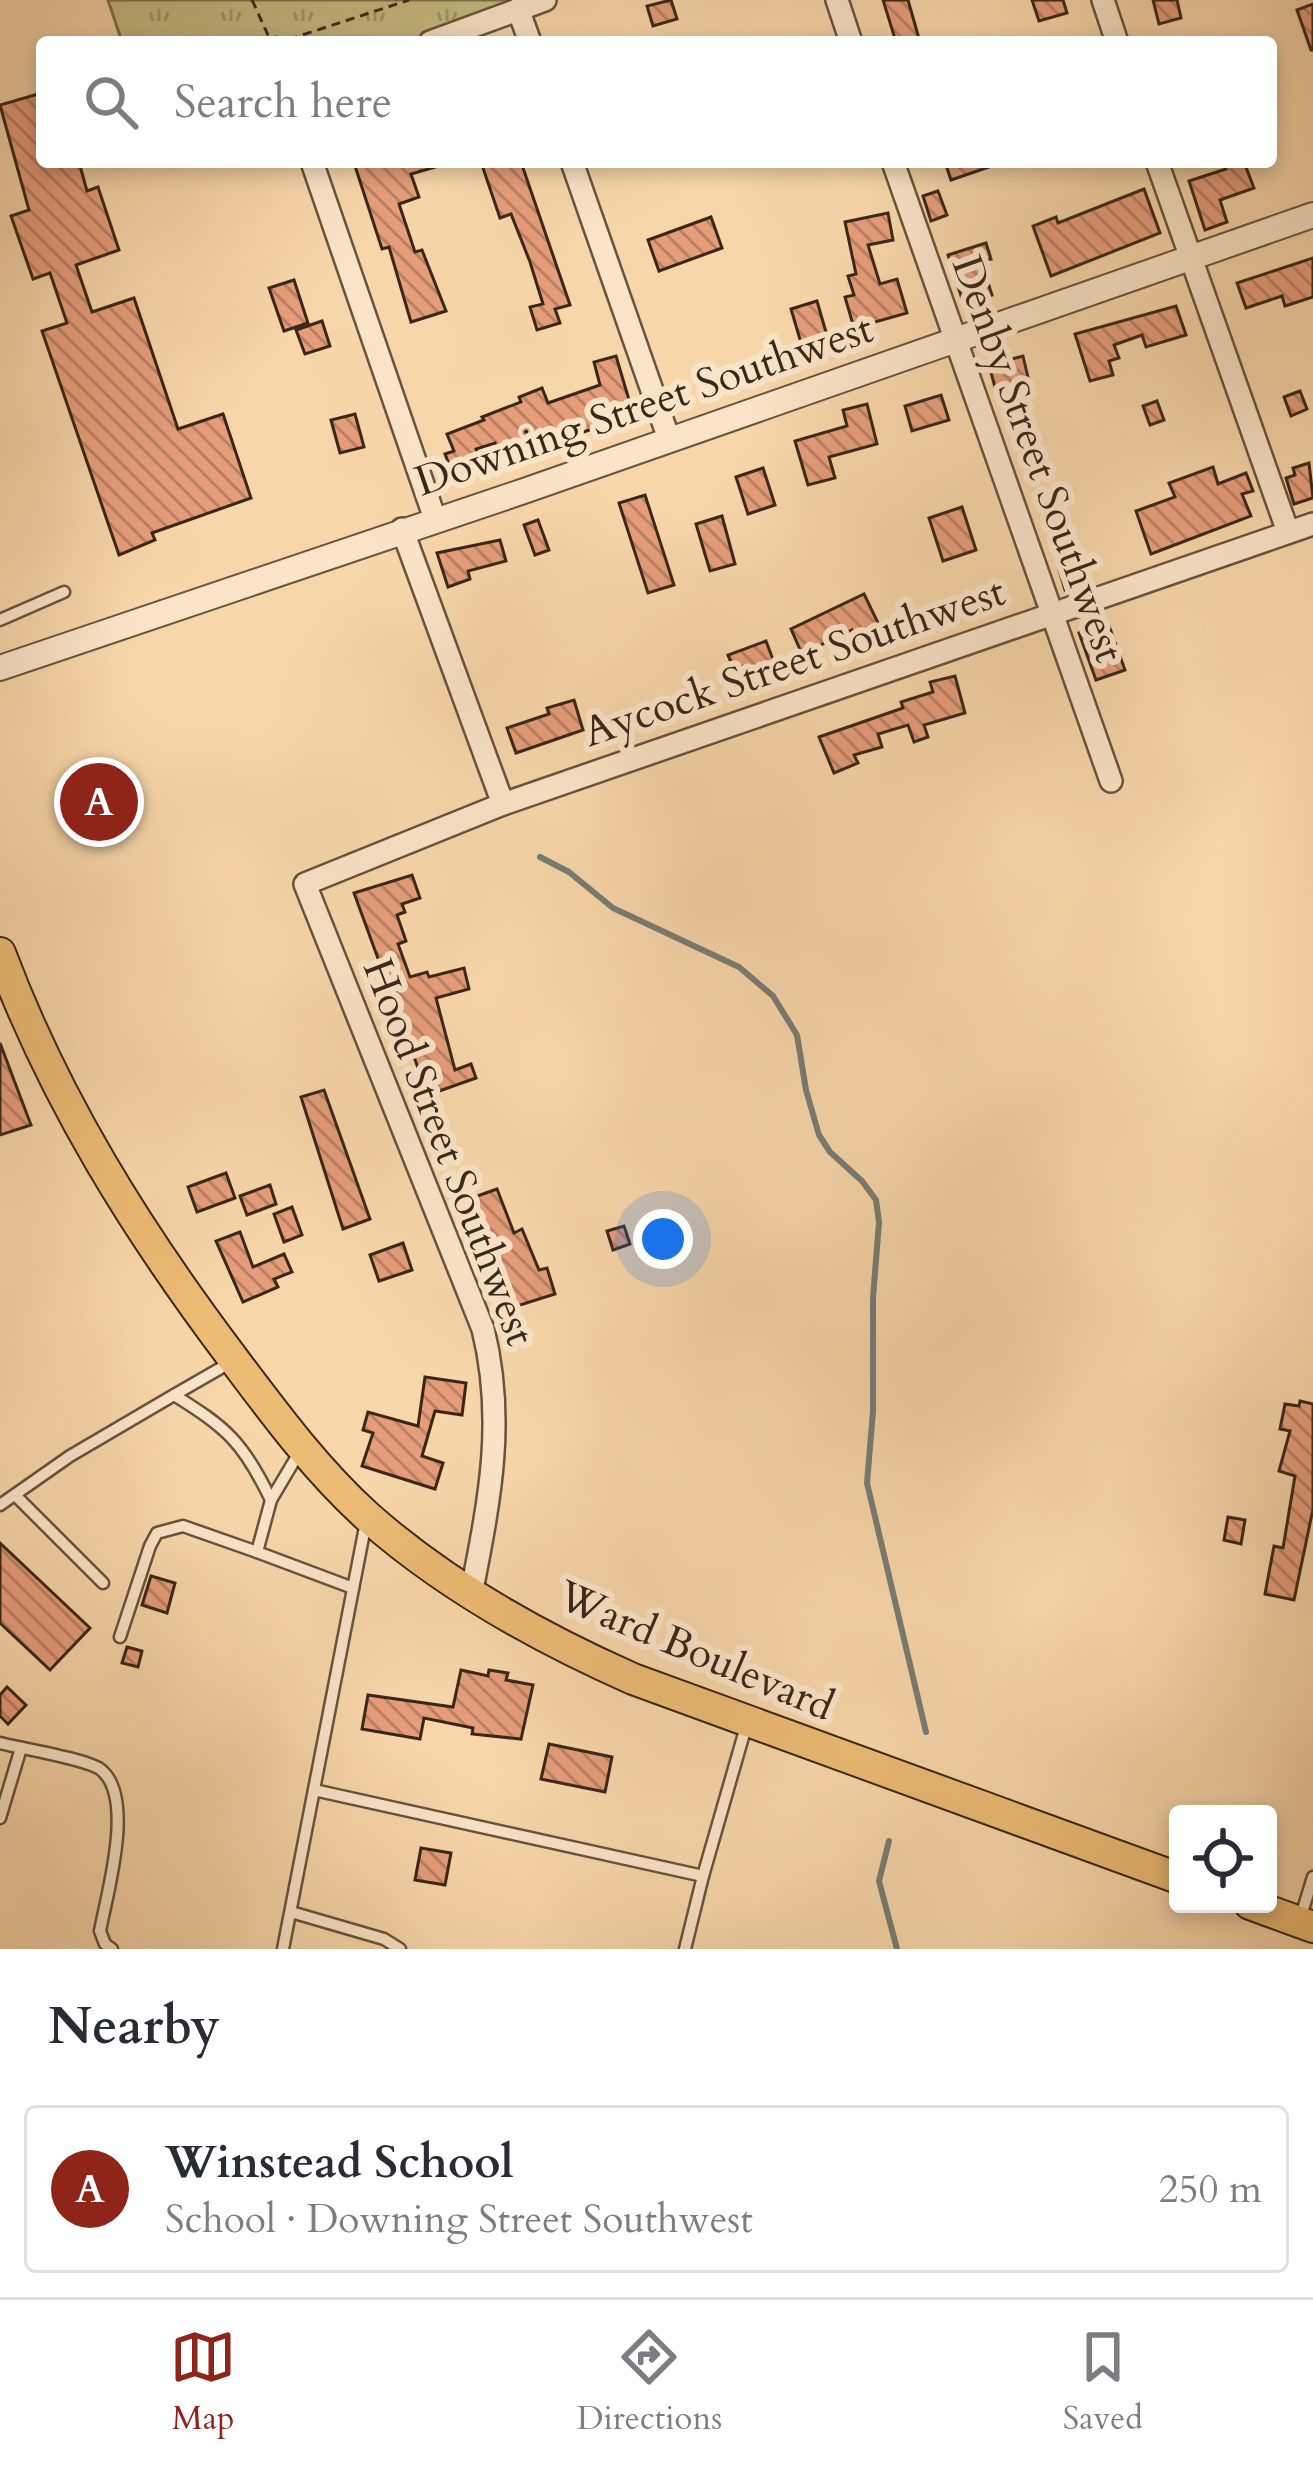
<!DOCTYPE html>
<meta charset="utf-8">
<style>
:root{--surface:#fff;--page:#f2f2f3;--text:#2b2b33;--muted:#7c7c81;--line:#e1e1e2;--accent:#8f2418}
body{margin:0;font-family:Cardo,serif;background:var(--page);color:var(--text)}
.controls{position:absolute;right:36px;bottom:36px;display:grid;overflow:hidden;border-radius:12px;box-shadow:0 6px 18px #0003}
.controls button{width:108px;height:108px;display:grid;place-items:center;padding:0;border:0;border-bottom:3px solid var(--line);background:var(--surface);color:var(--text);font:60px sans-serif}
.you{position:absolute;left:663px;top:1239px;width:42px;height:42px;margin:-30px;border:9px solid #fff;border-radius:50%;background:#1a73e8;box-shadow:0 0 0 18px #1a73e833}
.badge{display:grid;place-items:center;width:78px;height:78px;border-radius:50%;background:var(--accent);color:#fff;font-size:39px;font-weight:700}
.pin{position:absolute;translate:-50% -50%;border:6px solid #fff;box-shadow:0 3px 12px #0006}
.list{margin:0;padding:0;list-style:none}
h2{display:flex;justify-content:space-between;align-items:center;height:156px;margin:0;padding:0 48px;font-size:51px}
h2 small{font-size:39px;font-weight:400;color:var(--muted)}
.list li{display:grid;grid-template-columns:78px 1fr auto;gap:36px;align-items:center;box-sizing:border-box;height:168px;margin:0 24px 24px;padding:0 24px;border:3px solid var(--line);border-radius:12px}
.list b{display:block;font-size:45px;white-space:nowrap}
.list p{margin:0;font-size:39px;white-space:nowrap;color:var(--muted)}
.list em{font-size:39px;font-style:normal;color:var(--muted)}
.icon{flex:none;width:66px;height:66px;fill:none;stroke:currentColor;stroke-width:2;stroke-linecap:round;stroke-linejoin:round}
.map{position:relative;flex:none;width:1313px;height:1949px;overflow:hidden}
.search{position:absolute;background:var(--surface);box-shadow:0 6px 18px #0003;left:36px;right:36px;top:36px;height:132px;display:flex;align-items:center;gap:30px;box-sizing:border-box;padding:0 42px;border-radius:12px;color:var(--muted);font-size:45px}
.sheet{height:348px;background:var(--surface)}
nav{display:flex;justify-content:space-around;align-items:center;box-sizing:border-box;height:168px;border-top:3px solid var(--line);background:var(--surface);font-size:33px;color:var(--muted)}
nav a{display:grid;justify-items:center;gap:6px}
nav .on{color:var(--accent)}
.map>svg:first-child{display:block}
.grass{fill:url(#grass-tufts);stroke:#7f724e;stroke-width:3}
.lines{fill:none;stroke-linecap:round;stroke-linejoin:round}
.stream{stroke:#777d74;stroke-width:6}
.building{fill:url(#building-back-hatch);stroke:#392719;stroke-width:3}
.service-casing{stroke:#68533d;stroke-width:15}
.minor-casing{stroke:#68533d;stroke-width:26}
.tertiary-casing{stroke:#68533d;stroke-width:28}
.primary-casing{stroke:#392719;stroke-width:34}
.path{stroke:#392719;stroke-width:3;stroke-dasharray:9 6;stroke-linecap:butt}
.service{stroke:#fae4c7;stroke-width:10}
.minor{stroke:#fae4c7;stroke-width:21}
.tertiary{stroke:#fae4c7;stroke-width:24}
.primary{stroke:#ecbb74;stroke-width:30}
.labels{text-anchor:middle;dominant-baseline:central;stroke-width:12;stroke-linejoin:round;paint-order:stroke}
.street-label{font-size:42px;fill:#392719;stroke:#fae4c7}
</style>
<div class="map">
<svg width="1313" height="1949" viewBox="0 0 1313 1949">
<defs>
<pattern id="grass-tufts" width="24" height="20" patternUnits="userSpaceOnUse" patternTransform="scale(3)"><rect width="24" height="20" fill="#c5bc82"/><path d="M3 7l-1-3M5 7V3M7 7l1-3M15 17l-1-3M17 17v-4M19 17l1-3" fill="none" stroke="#a1996a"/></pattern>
<pattern id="building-back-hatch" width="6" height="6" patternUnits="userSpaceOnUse" patternTransform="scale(3)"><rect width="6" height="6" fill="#e69d7a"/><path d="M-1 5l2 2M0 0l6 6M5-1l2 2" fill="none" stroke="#bb8063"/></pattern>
</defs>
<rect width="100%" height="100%" fill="#f7d6a9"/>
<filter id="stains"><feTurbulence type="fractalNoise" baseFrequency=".00167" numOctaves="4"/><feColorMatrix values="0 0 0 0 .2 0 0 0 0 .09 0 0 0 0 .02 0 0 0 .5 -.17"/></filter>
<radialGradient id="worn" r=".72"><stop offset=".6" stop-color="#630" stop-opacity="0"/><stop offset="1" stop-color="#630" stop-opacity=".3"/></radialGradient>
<!-- grass -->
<path class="grass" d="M108 0H537L423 42H122Z"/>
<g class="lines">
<!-- stream -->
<g class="stream">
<path d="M540 857 569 872 613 908 739 967 773 996 797 1035 806 1090 819 1135 830 1152 862 1181 876 1200 879 1222 873 1298V1411L867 1483 926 1732"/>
<path d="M889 1841 879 1881 897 1949"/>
</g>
</g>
<!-- building -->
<g class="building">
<path d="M671 0 677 19 653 26 647 6Z"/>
<path d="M883 0H908L920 42H896Z"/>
<path d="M1032 0H1063L1067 13 1039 21Z"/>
<path d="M1153 0H1177L1181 18 1159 24Z"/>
<path d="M1313 4V50H1311L1297 10Z"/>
<path d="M38 94 42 162H79L87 191 98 187 119 250 76 265 92 312 134 298 178 429 223 414 251 498 152 533 155 540 119 555 42 331 67 323 50 273 33 279 11 216 29 210 0 105Z"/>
<path d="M368 162H438L439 166 411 174 419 197 399 204 415 252 422 250 446 311 411 322 389 247 382 249 355 166Z"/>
<path d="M481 162H521L570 305 555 309 560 323 537 330 530 307 543 304 530 262 511 214 500 218Z"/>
<path d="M945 162H995V165L951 180Z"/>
<path d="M1224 162H1244L1254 188 1220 200 1227 222 1205 230 1189 181 1226 169Z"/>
<path d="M1144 189 1160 233 1051 276 1033 226 1056 217 1058 223Z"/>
<path d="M938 191 947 215 931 221 923 196Z"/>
<path d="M888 213 893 240 868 245 880 284 897 279 907 313 854 328 845 297 854 295 848 276 856 274 845 222Z"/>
<path d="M711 217 722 248 659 271 648 240Z"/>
<path d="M986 243 991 259 981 261 992 295 964 305 948 255Z"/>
<path d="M1313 258V297L1285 306 1282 296 1246 308 1237 283Z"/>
<path d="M294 280 308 323 284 331 269 288Z"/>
<path d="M817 301 830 346 804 353 791 309Z"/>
<path d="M1176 306 1186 335 1146 347 1142 335 1114 345 1119 358 1109 361 1113 375 1090 381 1075 334Z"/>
<path d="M322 321 330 346 305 354 296 330Z"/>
<path d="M616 356 632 410 596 421 598 427 538 448 536 444 500 457 495 443 476 449 481 467 454 477 445 454 454 451 447 434 484 420 482 417 521 402 519 397 542 388 548 403 600 385 594 362Z"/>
<path d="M1023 356 1032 395 1011 400 1009 392 997 395 989 365Z"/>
<path d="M1300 391 1307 409 1291 416 1284 397Z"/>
<path d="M941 395 949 420 912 431 905 406Z"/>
<path d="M1157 401 1164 420 1150 425 1143 406Z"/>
<path d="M867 404 877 444 829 457 835 478 808 485 795 441 847 426 843 410Z"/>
<path d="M355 414 364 447 340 453 331 420Z"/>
<path d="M1309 463 1313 498 1294 504 1286 478 1295 475 1293 468Z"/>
<path d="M1213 467 1218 484 1246 473 1253 491 1242 494 1251 516 1151 554 1136 511 1175 497 1169 483Z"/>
<path d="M763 468 775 505 748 514 736 477Z"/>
<path d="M645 495 674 585 648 593 619 503Z"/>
<path d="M962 507 976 550 943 561 929 518Z"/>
<path d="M722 516 735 564 710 571 696 524Z"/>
<path d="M538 520 549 550 535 555 524 525Z"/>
<path d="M500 540 506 561 468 571 470 579 448 587 437 553Z"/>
<path d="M1079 564 1085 585 1065 590 1059 570Z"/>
<path d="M864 594 880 627 856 639 852 630 802 654 791 629Z"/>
<path d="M1108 623 1125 670 1096 680 1079 633Z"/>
<path d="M766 641 781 681 755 691 746 665 734 670 728 655Z"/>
<path d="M955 676 965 713 924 725 928 737 914 742 908 725 878 734 882 747 854 755 858 763 834 773 819 737 903 708 901 702 933 692 930 682Z"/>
<path d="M574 700 583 730 516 753 507 728 549 714 547 708Z"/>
<path d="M412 875 420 898 402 904 405 912 397 915 406 941 398 944 410 977 427 972 429 977 464 968 469 989 436 998 455 1070 471 1064 476 1078 428 1095 354 893Z"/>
<path d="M0 1043 31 1125 0 1135Z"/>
<path d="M324 1090 370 1219 343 1229 301 1097Z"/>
<path d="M226 1173 235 1198 197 1212 188 1187Z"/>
<path d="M270 1185 276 1204 247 1215 240 1196Z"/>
<path d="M497 1189 514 1233 522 1229 539 1270 547 1268 555 1294 514 1307 472 1198Z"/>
<path d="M292 1207 302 1235 284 1242 274 1214Z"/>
<path d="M624 1226 630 1244 613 1250 607 1231Z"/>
<path d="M240 1232 253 1267 284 1254 292 1272 274 1279 278 1287 243 1302 216 1241Z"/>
<path d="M403 1243 412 1270 379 1281 370 1255Z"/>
<path d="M425 1377 466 1383 462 1415 435 1411 422 1456 443 1463 435 1489 362 1466 373 1433 363 1430 368 1412 418 1426Z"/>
<path d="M1300 1401 1313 1404V1509L1294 1600 1265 1594 1274 1546 1283 1548 1295 1476 1279 1471 1290 1431 1280 1429 1285 1404 1299 1406Z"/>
<path d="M1228 1517 1245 1520 1241 1544 1224 1540Z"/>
<path d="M0 1543 90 1628 50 1670 0 1623Z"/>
<path d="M151 1576 175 1583 167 1613 142 1605Z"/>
<path d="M127 1647 142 1651 138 1667 122 1663Z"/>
<path d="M461 1670 488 1676 489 1670 508 1673 506 1680 533 1685 521 1739 472 1734 473 1728 424 1718 420 1739 362 1729 368 1695 453 1707Z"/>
<path d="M7 1687 26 1705 8 1724 0 1716V1695Z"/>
<path d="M549 1744 612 1757 605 1792 541 1779Z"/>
<path d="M421 1848 451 1853 445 1885 415 1880Z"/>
</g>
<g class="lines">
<!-- service casing -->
<g class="service-casing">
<g id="service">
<path d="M0 620 64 592"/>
<path d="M174 1395 233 1361"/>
<path d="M15 1495 103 1583"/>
<path d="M271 1500 300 1451"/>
<path d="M0 1505 70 1456 174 1395C227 1428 243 1442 271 1500L257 1552 353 1588"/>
<path d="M120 1637 150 1546 157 1533 183 1526 257 1552"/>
<path d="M0 1743C20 1748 86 1759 100 1769 136 1796 107 1893 100 1931L105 1944 112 1949"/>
<path d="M314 1790 703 1876 685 1949"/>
<path d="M0 1818 21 1748"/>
<path d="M703 1876 747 1723"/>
<path d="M291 1912 384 1939 400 1949"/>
<path d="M1300 1919 1313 1877"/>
<path d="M283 1949 366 1522"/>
</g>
</g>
<!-- minor casing -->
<g class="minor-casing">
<g id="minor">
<path d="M837 0 851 42"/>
<path d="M1103 0 1117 42"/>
<path d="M518 9 530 42"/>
<path d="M430 42 545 0"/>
<path d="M312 162 435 519"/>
<path d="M572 162 669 439"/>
<path d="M893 162 1111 781"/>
<path d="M1157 162 1288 532"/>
<path d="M402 529 503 804"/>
<path d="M471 1595C489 1502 506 1422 483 1329L305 884 503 804 1313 524"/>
</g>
</g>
<!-- tertiary casing -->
<g class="tertiary-casing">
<path id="tertiary" d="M0 668 524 491 1313 215"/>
</g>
<!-- primary casing -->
<g class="primary-casing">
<g id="primary">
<path d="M0 953C55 1100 137 1231 232 1357 274 1413 316 1470 368 1517 446 1586 538 1637 633 1679L1178 1878"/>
<path d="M1250 1904 1313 1927"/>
</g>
</g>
<!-- path -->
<path class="path" d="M252 0 268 35 287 40 409 0"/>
<!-- service -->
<use href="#service" class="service"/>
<!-- minor -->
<use href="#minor" class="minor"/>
<!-- tertiary -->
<use href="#tertiary" class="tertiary"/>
<!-- primary -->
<use href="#primary" class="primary"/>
</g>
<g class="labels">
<!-- street labels -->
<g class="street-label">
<text transform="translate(644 405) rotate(-19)">Downing Street Southwest</text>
<text transform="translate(1038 459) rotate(70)">Denby Street Southwest</text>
<text transform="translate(794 662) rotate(-19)">Aycock Street Southwest</text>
<text transform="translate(449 1152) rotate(69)">Hood Street Southwest</text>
<text transform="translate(696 1651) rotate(23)">Ward Boulevard</text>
</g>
</g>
<rect width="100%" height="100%" filter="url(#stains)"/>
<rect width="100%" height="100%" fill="url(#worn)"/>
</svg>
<div class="controls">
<button><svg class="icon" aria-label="locate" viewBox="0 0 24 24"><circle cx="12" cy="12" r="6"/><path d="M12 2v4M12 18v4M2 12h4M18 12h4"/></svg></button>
</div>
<div class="you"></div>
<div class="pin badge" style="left:99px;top:802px">A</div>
<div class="search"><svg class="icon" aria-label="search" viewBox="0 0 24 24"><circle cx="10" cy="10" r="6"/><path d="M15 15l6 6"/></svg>Search here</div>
</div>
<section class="sheet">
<h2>Nearby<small></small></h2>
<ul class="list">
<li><span class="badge">A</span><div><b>Winstead School</b><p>School · Downing Street Southwest</p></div><em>250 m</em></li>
</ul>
</section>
<nav>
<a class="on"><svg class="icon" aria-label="map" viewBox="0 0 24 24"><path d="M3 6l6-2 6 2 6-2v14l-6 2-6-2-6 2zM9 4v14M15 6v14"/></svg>Map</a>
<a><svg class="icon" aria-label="directions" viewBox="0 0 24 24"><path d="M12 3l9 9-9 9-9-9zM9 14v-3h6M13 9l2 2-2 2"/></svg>Directions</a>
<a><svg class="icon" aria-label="saved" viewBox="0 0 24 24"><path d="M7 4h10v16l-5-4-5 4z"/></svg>Saved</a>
</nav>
